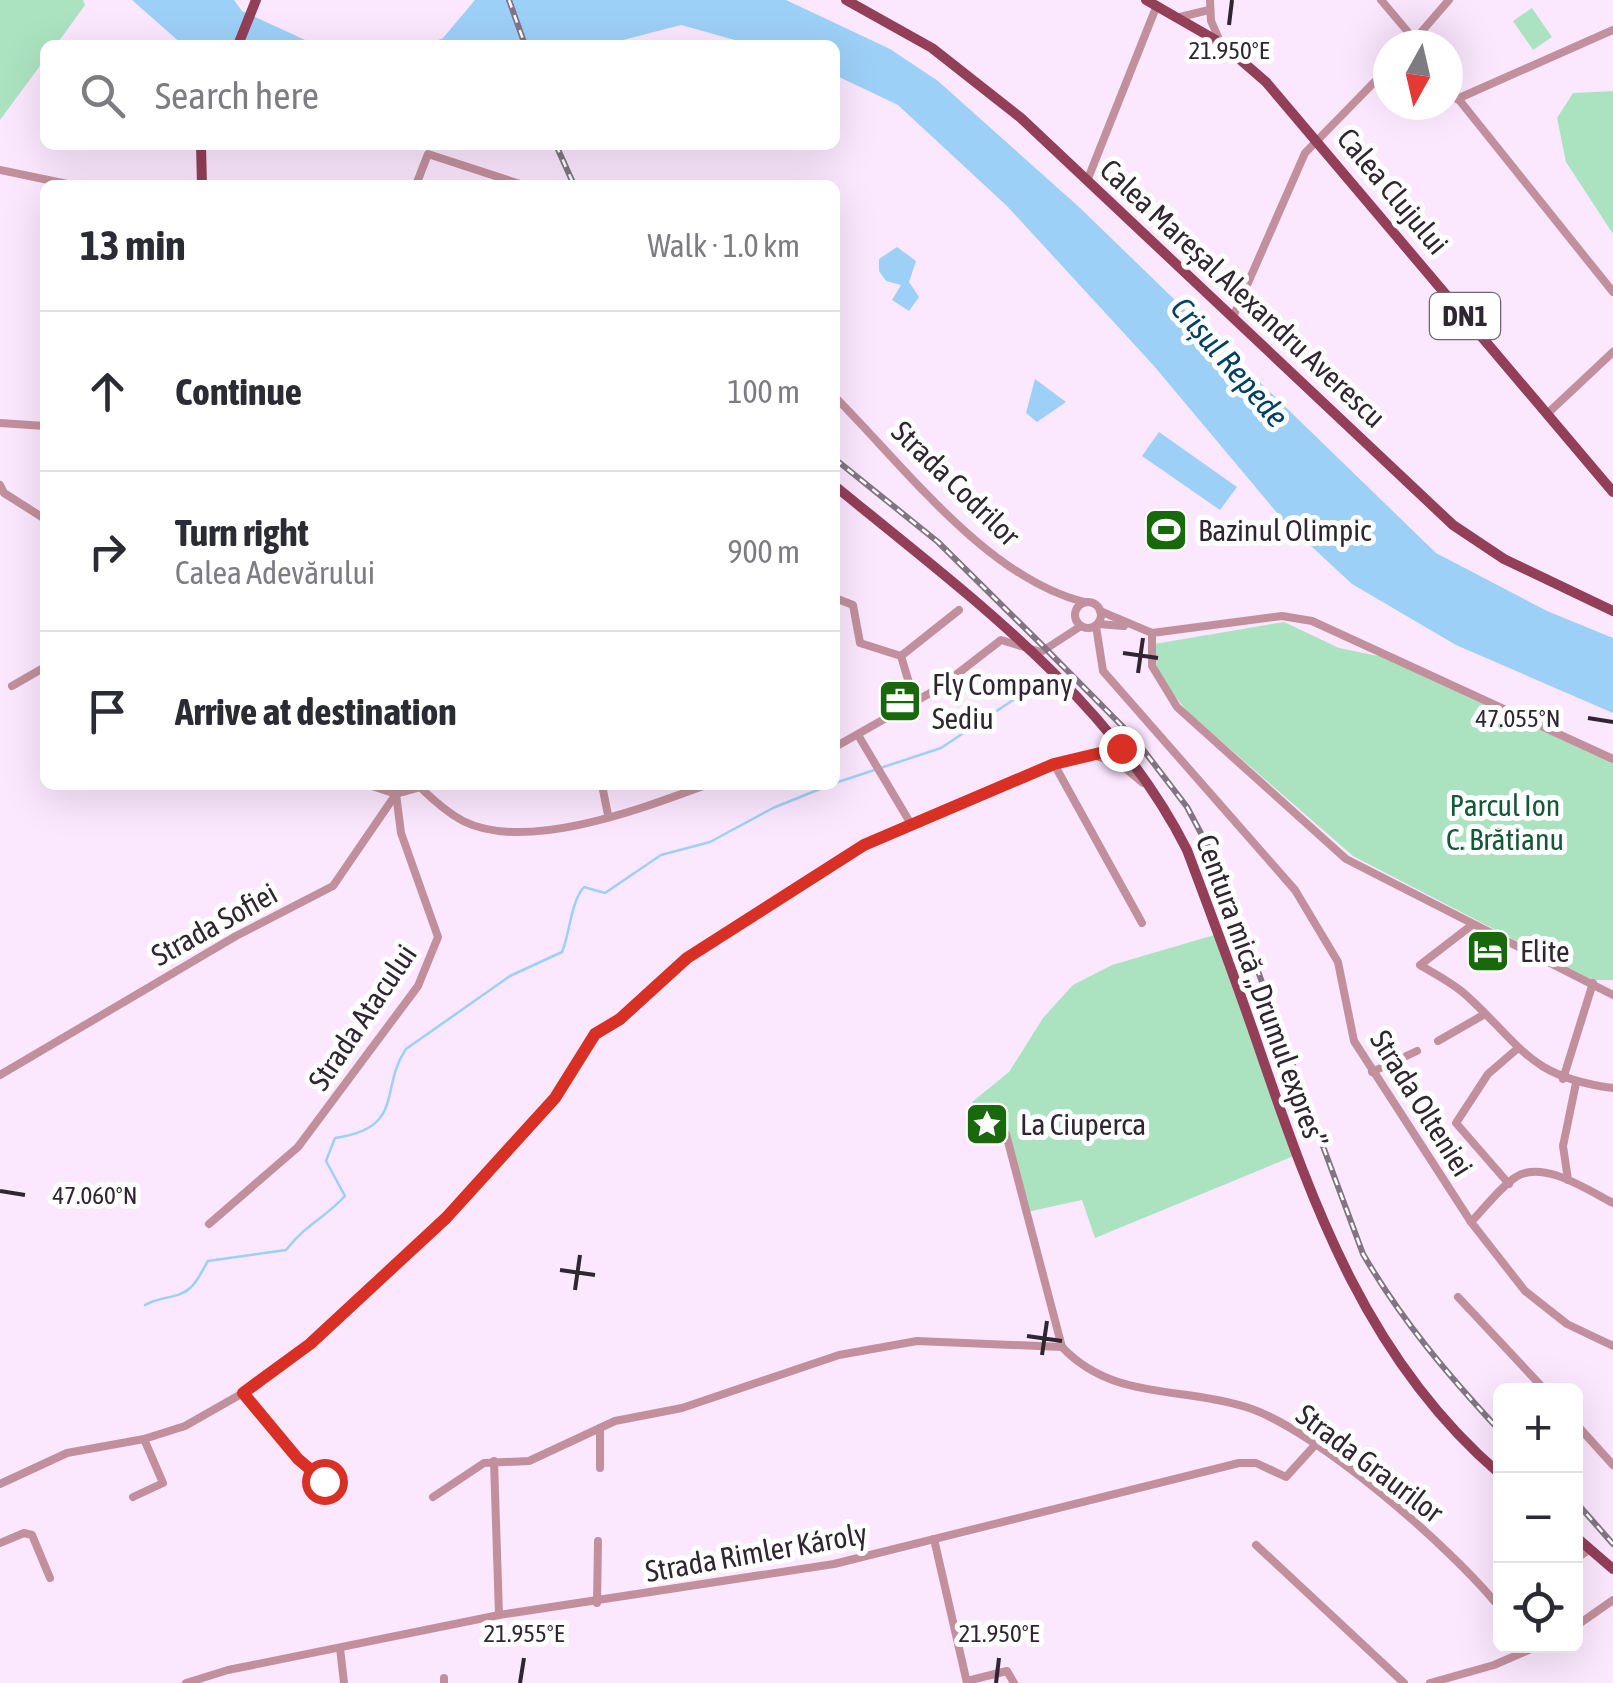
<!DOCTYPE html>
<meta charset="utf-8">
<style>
:root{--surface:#fff;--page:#f2f2f3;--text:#2b2b33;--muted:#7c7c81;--line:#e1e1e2}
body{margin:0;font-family:"Asap Condensed",sans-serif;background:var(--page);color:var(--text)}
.controls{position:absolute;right:30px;bottom:30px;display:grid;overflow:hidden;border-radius:15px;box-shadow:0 10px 40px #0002}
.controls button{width:90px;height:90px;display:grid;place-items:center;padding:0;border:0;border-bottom:2px solid var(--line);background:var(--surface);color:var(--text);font:50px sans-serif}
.compass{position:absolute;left:1373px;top:30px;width:90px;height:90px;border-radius:50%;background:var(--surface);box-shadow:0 10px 40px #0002;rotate:188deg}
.stop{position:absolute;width:30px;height:30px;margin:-22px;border:8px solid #d93025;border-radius:50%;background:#fff}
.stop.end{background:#d93025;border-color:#fff;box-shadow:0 2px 10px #0008}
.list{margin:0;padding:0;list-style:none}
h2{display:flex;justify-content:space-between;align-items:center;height:130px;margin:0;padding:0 40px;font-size:42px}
h2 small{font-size:32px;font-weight:400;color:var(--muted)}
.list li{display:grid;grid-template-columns:65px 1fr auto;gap:30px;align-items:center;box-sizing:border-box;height:160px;padding:0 40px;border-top:2px solid var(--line)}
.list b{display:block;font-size:38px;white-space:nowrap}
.list p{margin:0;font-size:32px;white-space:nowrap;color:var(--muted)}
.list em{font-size:32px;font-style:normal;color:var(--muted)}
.icon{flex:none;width:55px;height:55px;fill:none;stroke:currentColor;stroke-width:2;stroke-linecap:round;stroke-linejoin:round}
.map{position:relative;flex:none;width:1613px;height:1683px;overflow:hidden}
.search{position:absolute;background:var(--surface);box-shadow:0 10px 40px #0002;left:40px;top:40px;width:800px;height:110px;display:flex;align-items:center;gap:25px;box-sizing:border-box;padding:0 35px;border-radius:15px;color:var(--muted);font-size:38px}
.panel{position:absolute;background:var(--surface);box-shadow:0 10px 40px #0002;left:40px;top:180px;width:800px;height:610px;border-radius:15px}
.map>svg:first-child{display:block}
.green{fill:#abe3c1}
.water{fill:#9dd0f7}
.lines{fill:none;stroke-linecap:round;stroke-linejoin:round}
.stream{stroke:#9dd0f7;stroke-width:2.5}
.minor{stroke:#c2909c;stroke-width:8}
.major{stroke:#933f58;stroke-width:10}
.rail-casing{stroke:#827484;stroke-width:6}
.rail{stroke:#fff;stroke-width:2.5;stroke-dasharray:8;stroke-linecap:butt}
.route{stroke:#d93025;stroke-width:12}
.ticks{fill:none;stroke:#2f2631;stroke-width:4}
.labels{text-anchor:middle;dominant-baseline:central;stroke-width:10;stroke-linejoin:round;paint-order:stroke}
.shield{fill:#fff;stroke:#6d676f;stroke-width:2.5}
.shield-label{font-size:28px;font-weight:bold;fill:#2f2631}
.street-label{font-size:30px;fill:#2f2631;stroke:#fff}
.poi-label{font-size:30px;fill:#2f2631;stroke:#fff;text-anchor:start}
.park-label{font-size:30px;fill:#155838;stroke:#fff}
.water-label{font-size:32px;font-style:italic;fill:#004065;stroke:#fff}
.ticks-label{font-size:25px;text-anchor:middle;fill:#2f2631;stroke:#fff;stroke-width:10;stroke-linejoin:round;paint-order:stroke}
</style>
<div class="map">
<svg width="1613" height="1683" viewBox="0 0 1613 1683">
<rect width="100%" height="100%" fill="#fbe7fe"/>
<!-- green -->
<g class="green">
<path d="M0 0H83L85 5 56 45H45V59L0 120Z"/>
<path d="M1532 8 1552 37 1533 50 1513 21Z"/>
<path d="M1613 91V234L1566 162 1557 118 1573 93Z"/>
<path d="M1284 622 1339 648 1393 659 1613 762V980H1592L1353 856 1190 714 1158 677 1154 644Z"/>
<path d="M1218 934 1296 1155 1095 1238 1082 1200 1027 1212 1009 1131 972 1102 1009 1072 1043 1018 1073 985 1112 965Z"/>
</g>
<!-- water -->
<g class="water">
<path d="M132 0H234L242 11 316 45H183Z"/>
<path d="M475 0H786L890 49 938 81 1079 207 1436 553 1547 611 1613 638V713L1456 645 1352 584 1283 520 1154 366 1008 207 898 105 835 75V45H753L681 25 604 45H427L443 38Z"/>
<path d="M897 247 916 261 909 282 919 297 909 311 892 300 901 285 886 281 879 271V259Z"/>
<path d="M1035 379 1066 402 1037 422 1026 413Z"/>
<path d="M1159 432 1237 487 1220 510 1142 456Z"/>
</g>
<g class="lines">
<!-- stream -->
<g class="stream">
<path d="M835 783 941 748 1034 686H1059"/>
<path d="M145 1305C160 1296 179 1299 190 1288 198 1282 202 1270 208 1261L286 1250C306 1224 325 1218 345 1196L326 1161 335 1138C406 1128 379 1088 406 1049L510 976 562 952C570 933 571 901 584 887L605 893 661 855 710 842 773 808 830 785"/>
</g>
<!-- minor -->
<g class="minor">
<path d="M1210 0 1211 21 1219 39"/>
<path d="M1381 0 1419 45"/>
<path d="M1180 17 1209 10"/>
<path d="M1410 45 1449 0"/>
<path d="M1448 86 1613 292"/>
<path d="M1457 99 1613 30"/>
<path d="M0 170 72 185"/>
<path d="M1087 181 1157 5"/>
<path d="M416 185 428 154 520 184"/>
<path d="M1233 317 1305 153 1388 68"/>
<path d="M835 397C904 466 987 578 1084 602"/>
<path d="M1547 414 1613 352"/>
<path d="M0 423 45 426"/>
<path d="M0 485 4 493 45 519"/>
<path d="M835 598 853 605 860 643 901 656 915 703"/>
<circle cx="1088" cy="615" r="13"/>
<path d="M1100 611 1152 633 1282 616 1312 621 1613 759"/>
<path d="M1098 624 1124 626"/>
<path d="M1096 626 1103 671 1295 890 1338 962 1354 1041 1471 1222 1525 1291 1567 1324 1613 1346"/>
<path d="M1152 633V666L1177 707 1346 859 1613 995"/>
<path d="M901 656 959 610"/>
<path d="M12 686 45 667"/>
<path d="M858 735 911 824"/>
<path d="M835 747 939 688 1001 640 1041 652 1081 626"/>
<path d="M1096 756 1119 763 1143 783"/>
<path d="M1054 764 1142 923"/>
<path d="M602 785 608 815"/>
<path d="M420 787C432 799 448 813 463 821 527 853 643 808 706 785"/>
<path d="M1472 925 1420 965C1435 974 1453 983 1466 995 1523 1047 1529 1077 1613 1088"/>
<path d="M1438 1041 1485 1014"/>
<path d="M1372 1072 1417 1051"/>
<path d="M0 1075 236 936 333 886 396 794 421 787"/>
<path d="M1563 1079 1593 983"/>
<path d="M1006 1134 1062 1347C1113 1401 1181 1386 1246 1407 1316 1429 1453 1549 1500 1608"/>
<path d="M1568 1180 1563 1146 1576 1083"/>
<path d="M1509 1184 1456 1123 1488 1074 1517 1049"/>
<path d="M1471 1222C1485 1208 1500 1187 1516 1177 1543 1159 1589 1191 1613 1203"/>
<path d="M209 1224 298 1147 418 986 438 937 401 833 396 794 369 785"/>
<path d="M1458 1297 1545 1390"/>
<path d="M243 1393 298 1459 324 1481"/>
<path d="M1576 1424 1613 1465"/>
<path d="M494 1461 499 1615"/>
<path d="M600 1468V1428"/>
<path d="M0 1484 67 1453 144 1439 185 1426 243 1393 310 1344 446 1218 555 1098 595 1033 620 1019 687 958 864 845 1054 764 1121 748"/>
<path d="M133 1497 163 1483 144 1439"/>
<path d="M433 1497 484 1463 529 1461 615 1421 682 1408 839 1355 917 1341 1062 1347"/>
<path d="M934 1539 967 1683"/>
<path d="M0 1543 24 1533 32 1535 50 1578"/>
<path d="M1256 1545 1404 1683"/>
<path d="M1576 1559 1590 1549"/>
<path d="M597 1603 598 1541"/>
<path d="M1576 1626 1613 1600"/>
<path d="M340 1648 344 1683"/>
<path d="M444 1678V1683"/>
<path d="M967 1681 1007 1671 1014 1683"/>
<path d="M186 1683 228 1670 499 1615 834 1564 1239 1463H1256L1286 1477 1315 1445"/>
<path d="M1430 1683 1494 1665 1538 1646"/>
</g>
<!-- major -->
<g class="major">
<path d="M846 0 932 48 1021 118 1453 525 1504 559 1613 611"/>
<path d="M1146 0 1221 43 1266 82 1613 492"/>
<path d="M238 45 256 0"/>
<path d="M201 145 202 185"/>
<path d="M835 486C964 592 1110 697 1187 850 1212 917 1237 983 1260 1051 1314 1209 1369 1362 1500 1474"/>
<path d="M1576 1537 1613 1569"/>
</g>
<!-- rail casing -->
<g class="rail-casing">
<g id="rail">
<path d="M509 0 525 45"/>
<path d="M556 145 574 185"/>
<path d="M835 459 938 542 1039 642 1135 739 1187 807 1220 869 1363 1254C1402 1321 1448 1375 1500 1431"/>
<path d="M1576 1502 1613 1544"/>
</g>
</g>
<!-- rail -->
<use href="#rail" class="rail"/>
</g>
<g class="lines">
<!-- route -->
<path class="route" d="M324 1481 298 1459 243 1393 310 1344 446 1218 555 1098 595 1034 620 1019 687 958 864 845 1054 764 1121 748"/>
</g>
<!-- ticks -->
<path class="ticks" d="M1229 25 1232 0M1123 653 1158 658M1138 673 1143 638M1588 718 1613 722M0 1191 25 1195M560 1270 595 1275M575 1290 580 1255M1027 1336 1062 1341M1042 1355 1047 1321M520 1683 524 1658M996 1683 999 1658"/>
<!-- icons -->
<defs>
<g id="stadium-square" transform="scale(2.25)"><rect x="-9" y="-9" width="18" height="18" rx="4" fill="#17690c" stroke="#fff"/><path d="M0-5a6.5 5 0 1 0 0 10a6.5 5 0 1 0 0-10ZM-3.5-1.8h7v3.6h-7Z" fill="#fff"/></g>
<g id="office-square" transform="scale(2.25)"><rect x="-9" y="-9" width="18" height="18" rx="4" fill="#17690c" stroke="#fff"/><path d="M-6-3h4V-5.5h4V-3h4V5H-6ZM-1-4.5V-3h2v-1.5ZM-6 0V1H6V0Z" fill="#fff"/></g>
<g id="hotel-square" transform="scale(2.25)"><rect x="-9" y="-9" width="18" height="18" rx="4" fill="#17690c" stroke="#fff"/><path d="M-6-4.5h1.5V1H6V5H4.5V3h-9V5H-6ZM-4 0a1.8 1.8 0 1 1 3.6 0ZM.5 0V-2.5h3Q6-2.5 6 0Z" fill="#fff"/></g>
<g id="sight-square" transform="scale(2.25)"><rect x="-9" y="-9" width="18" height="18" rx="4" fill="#17690c" stroke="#fff"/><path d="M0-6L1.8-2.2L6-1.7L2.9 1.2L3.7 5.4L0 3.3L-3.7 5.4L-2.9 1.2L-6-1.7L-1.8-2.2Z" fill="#fff"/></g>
</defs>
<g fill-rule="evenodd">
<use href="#stadium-square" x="1166" y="530"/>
<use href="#office-square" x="900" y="701"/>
<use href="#hotel-square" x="1488" y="951"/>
<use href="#sight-square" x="987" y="1124"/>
</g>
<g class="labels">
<!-- shield labels -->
<rect class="shield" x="1430" y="293" width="70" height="46" rx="8"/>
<g class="shield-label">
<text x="1465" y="316">DN1</text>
</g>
<!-- street labels -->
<g class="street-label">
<text transform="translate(1393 191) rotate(50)">Calea Clujului</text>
<text transform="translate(1243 293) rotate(43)">Calea Mareșal Alexandru Averescu</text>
<text transform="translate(956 483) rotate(44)">Strada Codrilor</text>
<text transform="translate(214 924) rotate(-29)">Strada Sofiei</text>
<text transform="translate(1262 991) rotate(70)">Centura mică „Drumul expres”</text>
<text transform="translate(362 1017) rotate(-56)">Strada Atacului</text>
<text transform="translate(1422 1103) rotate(58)">Strada Olteniei</text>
<text transform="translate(1370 1463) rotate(37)">Strada Graurilor</text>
<text transform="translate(756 1552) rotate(-10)">Strada Rimler Károly</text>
</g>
<!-- poi labels -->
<g class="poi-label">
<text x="1198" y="530">Bazinul Olimpic</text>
<text x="932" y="684">Fly Company<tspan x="932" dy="34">Sediu</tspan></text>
<text x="1520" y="951">Elite</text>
<text x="1020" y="1124">La Ciuperca</text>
</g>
<!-- park labels -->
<g class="park-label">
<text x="1505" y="805">Parcul Ion<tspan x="1505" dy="34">C. Brătianu</tspan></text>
</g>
<!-- water labels -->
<g class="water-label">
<text transform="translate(1230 362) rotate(49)">Crișul Repede</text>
</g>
</g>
<g class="ticks-label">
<text x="1229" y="59">21.950°E</text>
<text x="1518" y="727">47.055°N</text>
<text x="95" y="1204">47.060°N</text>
<text x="524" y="1642">21.955°E</text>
<text x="999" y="1642">21.950°E</text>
</g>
</svg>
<div class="controls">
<button>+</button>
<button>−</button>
<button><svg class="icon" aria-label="locate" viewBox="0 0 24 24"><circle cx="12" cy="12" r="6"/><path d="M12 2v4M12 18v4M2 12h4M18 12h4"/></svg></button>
</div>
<svg class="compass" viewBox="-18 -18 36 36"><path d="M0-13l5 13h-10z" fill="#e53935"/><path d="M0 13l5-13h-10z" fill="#7c7c81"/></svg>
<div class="stop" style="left:324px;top:1481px"></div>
<div class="stop end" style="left:1121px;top:748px"></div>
<div class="search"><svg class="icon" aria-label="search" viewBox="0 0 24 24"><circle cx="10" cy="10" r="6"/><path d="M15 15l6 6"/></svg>Search here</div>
<section class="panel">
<h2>13 min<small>Walk · 1.0 km</small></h2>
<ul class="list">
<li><svg class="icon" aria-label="ahead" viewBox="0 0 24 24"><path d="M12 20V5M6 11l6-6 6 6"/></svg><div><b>Continue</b></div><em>100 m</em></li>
<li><svg class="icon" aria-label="right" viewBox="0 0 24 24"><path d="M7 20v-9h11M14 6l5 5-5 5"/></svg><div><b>Turn right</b><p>Calea Adevărului</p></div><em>900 m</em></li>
<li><svg class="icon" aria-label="arrive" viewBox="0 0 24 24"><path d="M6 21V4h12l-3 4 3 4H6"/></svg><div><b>Arrive at destination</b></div></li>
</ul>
</section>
</div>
